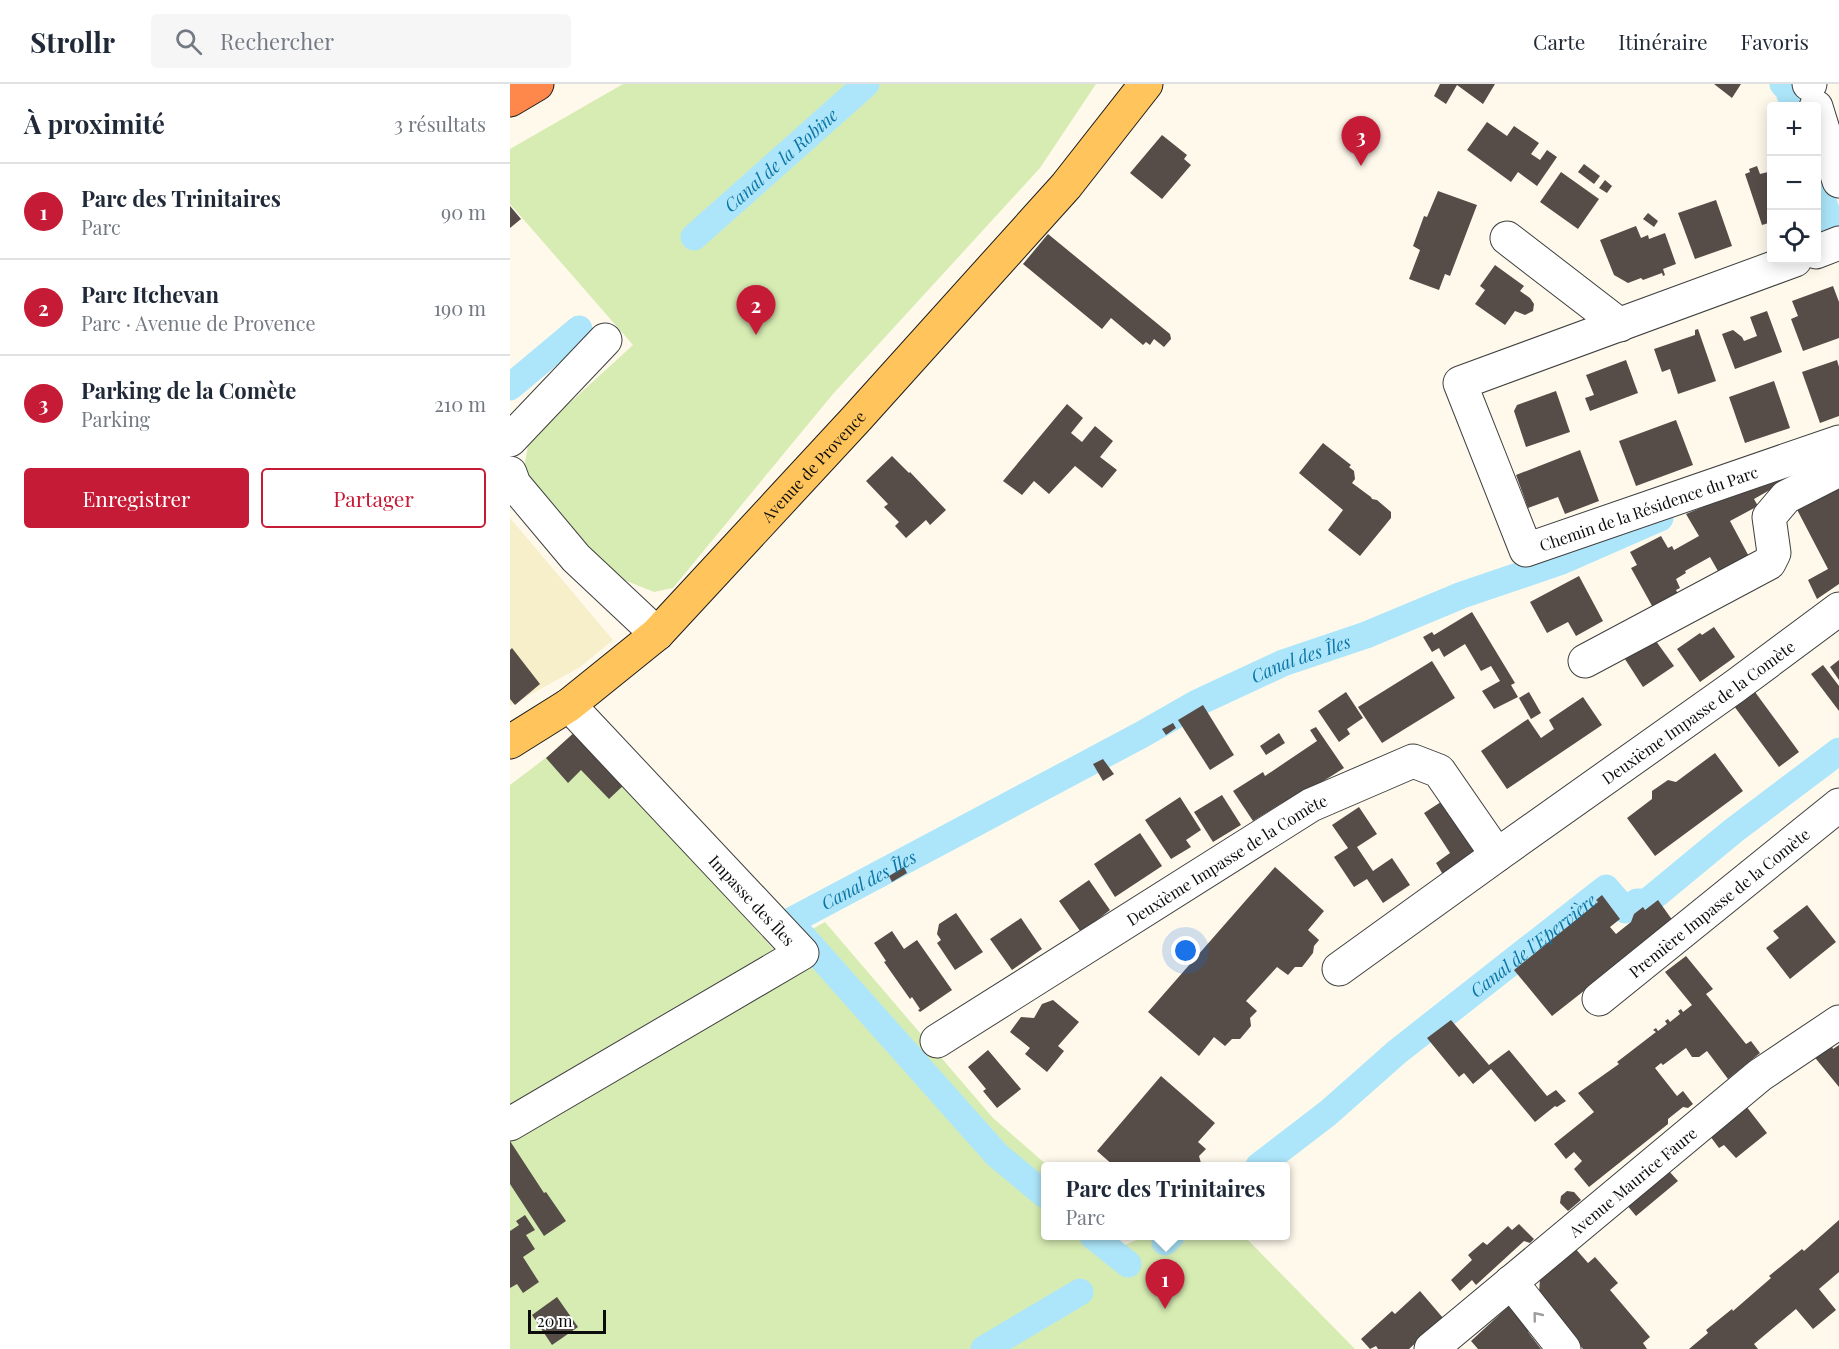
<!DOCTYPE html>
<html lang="fr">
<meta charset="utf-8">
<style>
:root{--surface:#fff;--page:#f6f6f7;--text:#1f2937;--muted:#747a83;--line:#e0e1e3;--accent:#c61b36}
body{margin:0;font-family:"Playfair Display",serif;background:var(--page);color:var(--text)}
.controls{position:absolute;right:18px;top:18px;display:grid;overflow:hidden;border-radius:6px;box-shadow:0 3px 15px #0003}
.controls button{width:54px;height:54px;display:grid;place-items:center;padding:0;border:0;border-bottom:2px solid var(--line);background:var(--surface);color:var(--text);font:30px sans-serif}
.scale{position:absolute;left:18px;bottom:15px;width:78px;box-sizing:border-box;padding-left:6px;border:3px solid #0c0c0c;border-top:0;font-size:16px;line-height:21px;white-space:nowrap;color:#0c0c0c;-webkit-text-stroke:4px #fff;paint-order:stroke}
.you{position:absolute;left:676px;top:867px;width:21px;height:21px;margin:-15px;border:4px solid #fff;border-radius:50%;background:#1a73e8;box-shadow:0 0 0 9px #1a73e833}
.badge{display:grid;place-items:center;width:39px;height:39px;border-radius:50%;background:var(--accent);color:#fff;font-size:20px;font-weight:700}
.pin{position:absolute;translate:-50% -50px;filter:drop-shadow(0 2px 3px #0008)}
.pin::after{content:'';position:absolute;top:32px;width:21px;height:18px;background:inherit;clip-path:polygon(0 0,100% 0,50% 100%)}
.popup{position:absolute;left:531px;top:1078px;width:249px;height:78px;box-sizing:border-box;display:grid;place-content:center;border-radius:6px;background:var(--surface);filter:drop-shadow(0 2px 4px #0005);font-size:20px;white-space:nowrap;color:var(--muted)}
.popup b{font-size:22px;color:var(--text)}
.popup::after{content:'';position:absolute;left:50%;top:100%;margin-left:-12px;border:12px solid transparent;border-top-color:var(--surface)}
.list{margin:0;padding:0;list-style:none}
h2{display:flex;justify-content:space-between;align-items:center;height:78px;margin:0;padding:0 24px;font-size:26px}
h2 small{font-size:20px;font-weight:400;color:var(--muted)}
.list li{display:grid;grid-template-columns:39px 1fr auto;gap:18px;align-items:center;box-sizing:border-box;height:96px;padding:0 24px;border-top:2px solid var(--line)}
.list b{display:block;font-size:22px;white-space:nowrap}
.list p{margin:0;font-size:20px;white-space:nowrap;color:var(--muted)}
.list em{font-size:20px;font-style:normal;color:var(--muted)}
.actions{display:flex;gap:12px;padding:18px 24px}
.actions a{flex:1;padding:14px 0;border:2px solid var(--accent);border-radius:6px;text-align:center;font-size:21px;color:var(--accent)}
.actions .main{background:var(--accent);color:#fff}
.icon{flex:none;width:33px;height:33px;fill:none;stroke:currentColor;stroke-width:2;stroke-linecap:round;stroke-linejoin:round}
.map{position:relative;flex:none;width:1329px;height:1265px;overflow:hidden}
header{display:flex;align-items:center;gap:36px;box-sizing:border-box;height:84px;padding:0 30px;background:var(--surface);border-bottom:2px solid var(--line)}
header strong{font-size:28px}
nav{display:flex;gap:33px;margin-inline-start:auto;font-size:21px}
.search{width:420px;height:54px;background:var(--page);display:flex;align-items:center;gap:15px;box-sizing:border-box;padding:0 21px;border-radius:6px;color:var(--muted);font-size:22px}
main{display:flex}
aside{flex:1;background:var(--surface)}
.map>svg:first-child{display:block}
.farmland{fill:#f7eeca}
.green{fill:#d7ecb3}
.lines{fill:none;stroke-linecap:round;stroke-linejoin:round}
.canal{stroke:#ade6fa;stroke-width:27}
.building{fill:#564c48}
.minor-casing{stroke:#3f3f3f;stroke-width:35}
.major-casing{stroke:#1d1d1d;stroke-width:35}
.highway-casing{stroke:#1d1d1d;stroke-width:35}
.minor{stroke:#fff;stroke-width:33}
.major{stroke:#ffc55c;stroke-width:33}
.highway{stroke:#fe884b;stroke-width:33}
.oneway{stroke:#9e9e9e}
.labels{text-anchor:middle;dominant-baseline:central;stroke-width:6;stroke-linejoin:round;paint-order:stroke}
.street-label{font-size:16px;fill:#0c0c0c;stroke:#fff}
.water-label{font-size:18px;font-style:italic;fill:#0d75a6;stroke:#fff}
</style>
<header>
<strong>Strollr</strong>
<div class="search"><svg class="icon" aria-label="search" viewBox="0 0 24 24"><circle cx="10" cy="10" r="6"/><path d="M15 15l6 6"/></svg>Rechercher</div>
<nav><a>Carte</a><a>Itinéraire</a><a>Favoris</a></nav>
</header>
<main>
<aside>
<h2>À proximité<small>3 résultats</small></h2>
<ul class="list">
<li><span class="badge">1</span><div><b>Parc des Trinitaires</b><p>Parc</p></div><em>90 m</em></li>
<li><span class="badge">2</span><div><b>Parc Itchevan</b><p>Parc · Avenue de Provence</p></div><em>190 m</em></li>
<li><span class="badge">3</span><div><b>Parking de la Comète</b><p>Parking</p></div><em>210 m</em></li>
</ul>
<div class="actions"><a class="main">Enregistrer</a><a>Partager</a></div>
</aside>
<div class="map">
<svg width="1329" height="1265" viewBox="0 0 1329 1265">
<rect width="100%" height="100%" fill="#fff9ec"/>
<!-- farmland -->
<path class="farmland" d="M0 434 103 556 70 583 0 622Z"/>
<!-- green -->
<g class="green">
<path d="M113 0H586L530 84 323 310 163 504 144 508 107 493 13 389 19 356 123 261 0 120V65Z"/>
<path d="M50 663 117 698 264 866 315 838 483 1034 538 1082H535V1152H604L612 1162 636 1152H734L845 1265H0V701Z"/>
</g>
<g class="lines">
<!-- canal -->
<g class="canal">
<path d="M1273 0 1278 5 1284 22"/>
<path d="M1306 94 1320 139"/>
<path id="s1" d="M184 153 356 0"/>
<path d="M0 303 69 245"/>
<path id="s2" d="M279 838 631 651 687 619 773 579 856 551 952 511 1052 477 1150 434"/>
<path d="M285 844 487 1071 535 1111"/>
<path id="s3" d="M749 1082 818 1029 887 968 1096 804 1115 826 1127 818H1137L1223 747 1329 667"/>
<path d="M583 1152 618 1180"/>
<path d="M655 1158 661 1152"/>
<path d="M474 1265 570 1208"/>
</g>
</g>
<!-- building -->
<g class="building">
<path d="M930 0H985L973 20 947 1 936 20 924 12Z"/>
<path d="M1204 0H1231L1222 14Z"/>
<path d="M977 38 997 52 1004 42 1029 59 1021 70 1030 76 1037 66 1047 73 1027 102 1008 88 1001 98 957 66Z"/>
<path d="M652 51 677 71 674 75 681 81 652 115 620 89Z"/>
<path d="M1074 80 1090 92 1084 100 1068 88Z"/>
<path d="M1247 82 1250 90 1262 87V138L1252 141 1235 90 1240 88 1239 85Z"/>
<path d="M1051 88 1089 115 1068 145 1030 118Z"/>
<path d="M1095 96 1102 102 1097 109 1089 104Z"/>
<path d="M928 107 967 121 940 192 935 190 929 206 899 195 910 166 903 162 914 132 917 133Z"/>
<path d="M1206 116 1222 162 1185 175 1168 129Z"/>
<path d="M0 122 11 135 0 144Z"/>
<path d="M1138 129 1148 137 1144 143 1133 135Z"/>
<path d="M1126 142 1131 154 1138 151 1139 155 1155 149 1166 180 1153 185 1155 191 1153 192 1152 189 1133 196 1131 194 1118 199 1104 191 1090 156Z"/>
<path d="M538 150 660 250 661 255 654 263 644 255 640 261 636 258 633 261 601 234 592 245 513 180Z"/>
<path d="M985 181 1014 202 1010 207 1020 214 1024 220 1023 227 1015 231 1005 227 995 241 965 220 975 206 970 202Z"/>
<path d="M1323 202 1329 218V254L1293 267 1281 235 1288 232 1282 217Z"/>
<path d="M1257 227 1272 268 1225 285 1212 250 1223 246 1232 253 1234 257 1247 252 1240 233Z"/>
<path d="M1188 245 1206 297 1168 310 1160 285 1152 288 1144 265 1185 251V246Z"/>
<path d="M1116 276 1128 309 1080 327 1075 314 1084 311 1076 291Z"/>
<path d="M1327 276 1329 283V332L1310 339 1292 288Z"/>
<path d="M1264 297 1280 344 1235 359 1219 313Z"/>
<path d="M1046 307 1060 348 1016 363 1004 327 1007 321Z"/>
<path d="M557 320 573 334 561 349 572 358 585 342 603 357 590 373 607 386 592 404 565 382 539 410 524 397 512 411 493 397Z"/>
<path d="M1166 336 1183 381 1126 402 1109 357Z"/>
<path d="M813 359 841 381 839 383 844 387 845 395 842 399 861 413 862 415 867 416 881 428V434L850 472 818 446 833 426 789 389Z"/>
<path d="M1070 366 1089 417 1055 430 1048 413 1018 424 1006 391Z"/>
<path d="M382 372 399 389 400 388 436 426 420 441 416 436 396 454 385 442 389 438 374 423 378 420 356 397Z"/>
<path d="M1282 387 1286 399 1265 403 1244 415 1248 422 1220 437 1243 480 1213 496 1200 473 1175 487 1176 489 1166 495 1170 504 1166 506 1171 515 1146 529 1121 484 1127 481 1120 468 1151 452 1158 464 1162 462 1164 466 1189 452 1176 430 1262 394Z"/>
<path d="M1329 400V500L1307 515 1298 496 1318 485 1282 416Z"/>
<path d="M1069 492 1093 537 1066 552 1058 538 1037 549 1020 518Z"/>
<path d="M962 528 1005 599 1001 601 1008 613 984 625 972 607 990 597 981 582 971 587 955 560 934 573 929 564 922 568 913 553 922 548 924 551Z"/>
<path d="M1204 543 1225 573 1190 598 1167 565 1190 549 1192 551Z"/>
<path d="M1143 553 1164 582 1133 603 1113 572Z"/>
<path d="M2 564 30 600 5 621 0 615V566Z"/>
<path d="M1329 576V596L1320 583Z"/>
<path d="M922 577 945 614 872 659 848 623Z"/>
<path d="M1313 581 1329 602V627L1301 590Z"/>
<path d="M836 608 853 634 837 645 840 650 829 658 808 627Z"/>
<path d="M1019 608 1031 629 1021 635 1009 614Z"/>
<path d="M1245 608 1289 668 1269 683 1224 622Z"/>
<path d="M1073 613 1092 641 997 705 971 667 1018 635 1031 654 1044 645 1039 636Z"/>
<path d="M693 621 724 671 700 686 668 636Z"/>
<path d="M663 639 666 644 656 651 652 645Z"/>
<path d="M806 643 834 684 774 722 772 719 743 737 723 707 753 688 755 692 807 657 800 646Z"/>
<path d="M67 646 117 698 99 715 71 686 58 699 36 674Z"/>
<path d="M769 649 775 659 756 671 750 662Z"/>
<path d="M1205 669 1233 707 1145 772 1117 734 1142 715V707L1158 696 1166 698Z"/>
<path d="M593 675 604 690 593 697 583 680Z"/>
<path d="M712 711 731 741 703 758 684 728Z"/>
<path d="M670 713 691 746 676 756 681 763 661 775 635 736Z"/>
<path d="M937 714 972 768 935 794 926 779 940 769 914 729Z"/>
<path d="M849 723 867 750 847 763 863 787 882 774 900 801 873 819 857 795 844 803 824 773 838 764 822 741Z"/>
<path d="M630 749 652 782 605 813 584 780Z"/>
<path d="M394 783 397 789 382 798 379 792Z"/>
<path d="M765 783 814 827 798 846 809 856 804 862 803 869 792 883H785L778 891 767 883 736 917 747 927 740 934 741 942 730 955H722L715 962 704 953 689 972 638 928Z"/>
<path d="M579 796 600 826 587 836 590 841 570 847 549 817Z"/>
<path d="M1092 811 1110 835 1100 843 1106 850 1121 838 1124 830 1133 823 1135 826 1148 816 1163 837 1042 932 1004 886 1088 818 1086 816Z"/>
<path d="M1297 821 1326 858 1280 895 1256 864 1269 854 1263 847Z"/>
<path d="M446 829 473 868 445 886 427 859 431 856 427 850 429 840Z"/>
<path d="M511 834 532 865 502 886 480 855Z"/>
<path d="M382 847 394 865 407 856 442 906 410 928 408 926 410 925 402 913 400 915 374 878 376 877 364 859Z"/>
<path d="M1176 872 1203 905 1196 910 1236 960 1241 957 1250 969 1218 995 1197 967 1189 973H1182L1176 964 1153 981 1151 979 1145 984 1167 1012 1173 1007 1183 1020 1178 1024 1173 1023 1158 1035V1040L1079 1103 1064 1085 1072 1077 1064 1068 1056 1075 1044 1060 1084 1028 1068 1009 1109 980 1107 978 1146 948 1143 946 1146 944 1148 947 1157 940 1155 937 1158 935 1160 938 1170 930 1168 927 1171 925 1173 928 1182 921 1155 888Z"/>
<path d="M543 916 569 938 548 962 554 967 537 988 515 970 520 964 500 948 511 933 524 934 532 920Z"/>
<path d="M941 936 979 981 999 966 1037 1012 1046 1006 1056 1017 1047 1023 1045 1022 1025 1038 981 985 963 1000 954 989 949 993 917 954Z"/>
<path d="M1320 958 1323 965 1329 961V1003L1302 970Z"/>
<path d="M478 966 511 1005 487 1024 473 1007 476 1005 458 983Z"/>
<path d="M651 992 705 1039 688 1058 696 1065 689 1072 691 1079 687 1082H604L587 1067Z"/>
<path d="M1236 1022 1257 1049 1226 1074 1214 1061 1209 1064 1200 1052Z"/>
<path d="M0 1057 34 1109 36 1108 56 1137 34 1152 0 1100Z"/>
<path d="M1158 1086 1168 1097 1126 1132 1116 1120Z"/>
<path d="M1057 1107 1064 1108 1071 1116 1058 1127 1050 1119 1051 1112Z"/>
<path d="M15 1131 25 1146 16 1151 25 1165 13 1173 29 1198 13 1209 7 1200 0 1204V1147L9 1141 6 1137Z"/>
<path d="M1329 1136V1188L1309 1205 1326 1226 1303 1245 1286 1225 1244 1260 1248 1265H1179L1198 1249 1196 1246 1222 1225 1223 1227 1261 1194 1259 1192 1292 1165 1294 1167Z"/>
<path d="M1009 1140 1024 1155 1020 1159 1014 1157 966 1201 962 1196 950 1207 941 1196 962 1176 958 1171 973 1158 977 1161 998 1142 1002 1146Z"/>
<path d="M1064 1163 1078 1179 1085 1173 1108 1199 1100 1206 1140 1253 1133 1259 1137 1265H1073L1029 1210 1030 1193Z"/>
<path d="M910 1207 933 1234 899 1265H868L866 1262 860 1265 851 1255 882 1227 885 1230Z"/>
<path d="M47 1213 68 1243 42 1261 22 1231Z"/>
<path d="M1000 1221 1020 1246 1018 1248 1031 1265H968L961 1257Z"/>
</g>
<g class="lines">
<!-- minor casing -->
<g class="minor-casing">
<g id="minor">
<path d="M1299 0H1300"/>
<path d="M1306 23 1329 97"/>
<path d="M997 154 1110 241"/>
<path d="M1306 168 1329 159"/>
<path id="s4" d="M1285 176 950 299 1016 466 1329 358"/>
<path d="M0 356 95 256"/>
<path d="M0 389 4 400 66 474 147 550"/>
<path d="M1075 577 1259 479 1264 469 1259 433 1276 413 1329 386"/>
<path d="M829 885 987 771"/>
<path id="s5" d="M1089 915 1329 721"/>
<path id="s6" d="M427 957 801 721 903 677 929 687 987 771 1224 603 1329 525"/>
<path d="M0 1040 292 869 59 621"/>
<path d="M1001 1198 1054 1265"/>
<path id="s7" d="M921 1265 1250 991 1329 938"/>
</g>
</g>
<!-- major casing -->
<g class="major-casing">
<g id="major">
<path id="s8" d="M0 658 59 621 147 550 347 334 556 102 636 0"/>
</g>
</g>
<!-- highway casing -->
<g class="highway-casing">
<path id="highway" d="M0 16 27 0"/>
</g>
<!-- minor -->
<use href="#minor" class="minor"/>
<!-- major -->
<use href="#major" class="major"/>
<!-- highway -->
<use href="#highway" class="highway"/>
</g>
<!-- one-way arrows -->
<defs><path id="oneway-chevron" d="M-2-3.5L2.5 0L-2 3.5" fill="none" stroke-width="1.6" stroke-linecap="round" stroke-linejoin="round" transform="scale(1.5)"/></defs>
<use class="oneway" href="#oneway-chevron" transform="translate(1027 1232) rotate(-129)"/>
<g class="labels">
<!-- street labels -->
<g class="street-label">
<text stroke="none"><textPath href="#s8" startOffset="412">Avenue de Provence</textPath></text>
<text stroke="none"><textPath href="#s4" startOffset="666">Chemin de la Résidence du Parc</textPath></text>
<text stroke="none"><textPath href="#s6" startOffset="930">Deuxième Impasse de la Comète</textPath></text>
<text stroke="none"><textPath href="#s6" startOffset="342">Deuxième Impasse de la Comète</textPath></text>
<text transform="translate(242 816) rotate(47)">Impasse des Îles</text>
<text stroke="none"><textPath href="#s5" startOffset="154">Première Impasse de la Comète</textPath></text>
<text stroke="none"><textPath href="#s7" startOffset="262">Avenue Maurice Faure</textPath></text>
</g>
<!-- water labels -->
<g class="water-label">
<text stroke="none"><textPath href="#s1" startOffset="116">Canal de la Robine</textPath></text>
<text stroke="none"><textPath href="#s2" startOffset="576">Canal des Îles</textPath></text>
<text stroke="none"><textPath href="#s2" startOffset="90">Canal des Îles</textPath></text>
<text stroke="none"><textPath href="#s3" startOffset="352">Canal de l'Epervière</textPath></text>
</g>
</g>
</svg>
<div class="controls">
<button>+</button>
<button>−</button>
<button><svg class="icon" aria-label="locate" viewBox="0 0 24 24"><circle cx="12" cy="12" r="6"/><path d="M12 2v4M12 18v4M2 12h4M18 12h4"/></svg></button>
</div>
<div class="scale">20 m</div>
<div class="you"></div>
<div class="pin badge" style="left:655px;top:1225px">1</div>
<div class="popup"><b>Parc des Trinitaires</b>Parc</div>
<div class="pin badge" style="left:246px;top:251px">2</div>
<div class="pin badge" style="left:851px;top:82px">3</div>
</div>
</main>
